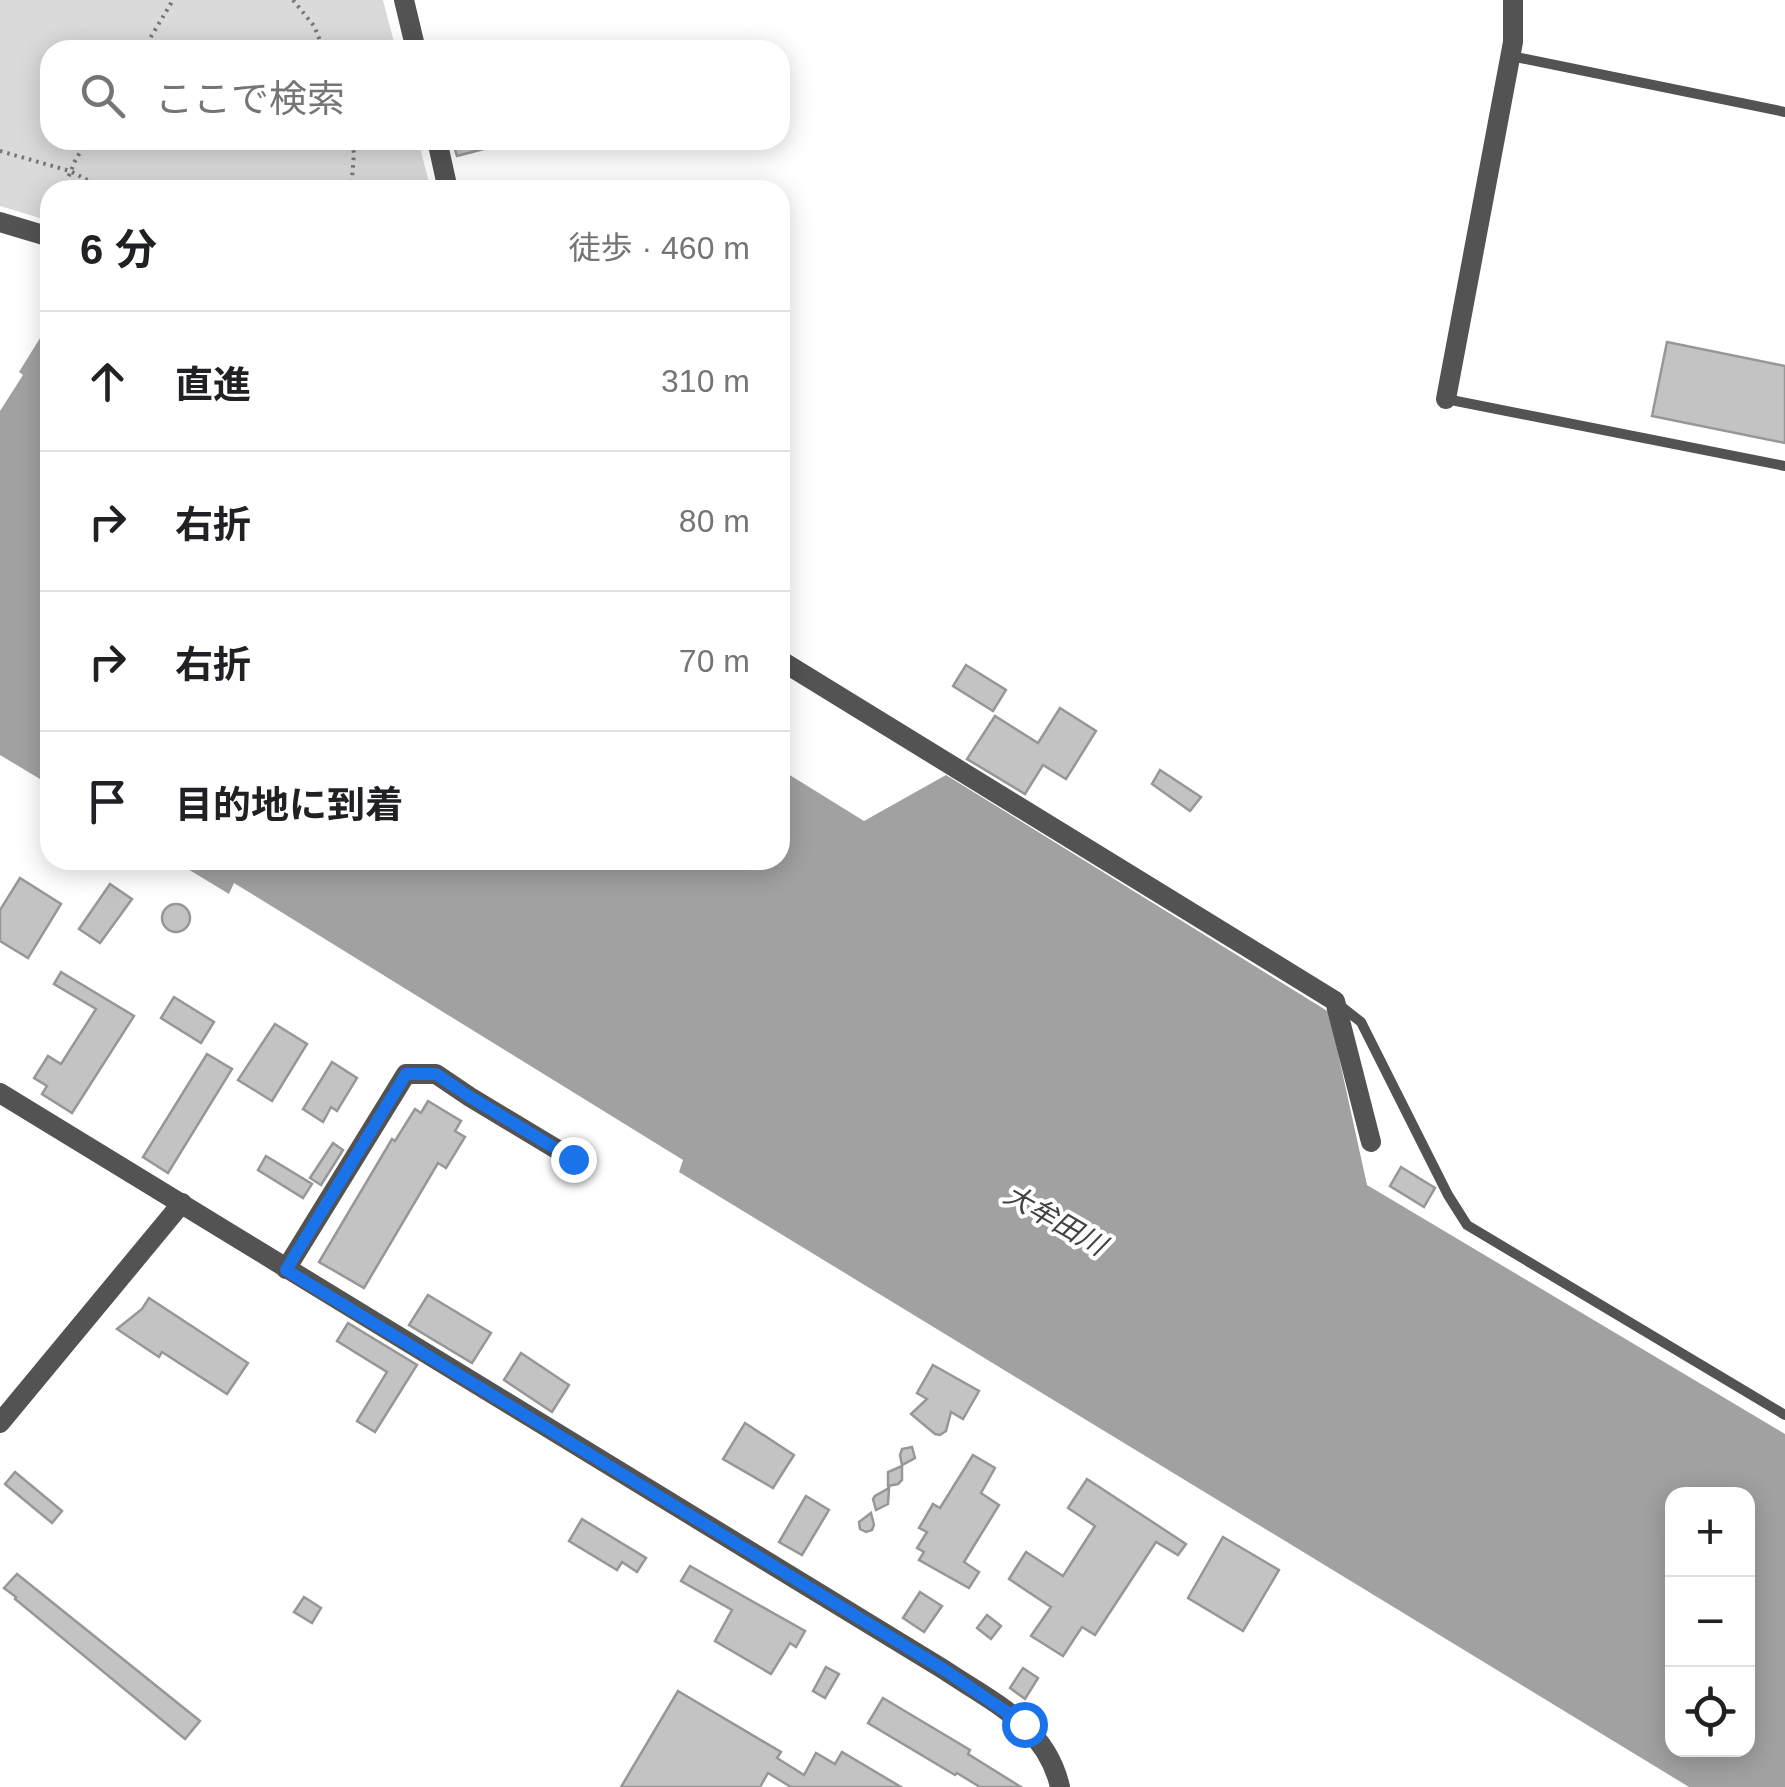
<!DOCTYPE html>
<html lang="ja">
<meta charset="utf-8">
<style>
:root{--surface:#fff;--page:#f6f6f6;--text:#202124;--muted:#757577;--line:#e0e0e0}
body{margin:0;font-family:Helvetica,"Noto Sans JP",sans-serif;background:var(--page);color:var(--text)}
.controls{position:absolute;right:30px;bottom:30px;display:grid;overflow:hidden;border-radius:20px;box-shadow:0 5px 25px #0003}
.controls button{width:90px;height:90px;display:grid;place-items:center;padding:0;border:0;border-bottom:2px solid var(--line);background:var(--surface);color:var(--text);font:50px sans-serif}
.stop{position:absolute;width:30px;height:30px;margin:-22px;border:8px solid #1a73e8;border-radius:50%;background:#fff}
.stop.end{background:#1a73e8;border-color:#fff;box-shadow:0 2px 10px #0008}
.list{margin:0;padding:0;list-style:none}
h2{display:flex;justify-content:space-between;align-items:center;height:130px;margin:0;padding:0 40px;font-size:42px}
h2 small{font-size:32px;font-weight:400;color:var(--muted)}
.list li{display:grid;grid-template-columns:65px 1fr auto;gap:30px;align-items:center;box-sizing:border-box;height:140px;padding:0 40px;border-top:2px solid var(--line)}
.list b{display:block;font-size:38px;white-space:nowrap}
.list em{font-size:32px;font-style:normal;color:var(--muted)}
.icon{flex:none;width:55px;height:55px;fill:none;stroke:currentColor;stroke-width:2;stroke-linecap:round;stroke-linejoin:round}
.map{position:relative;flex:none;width:1785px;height:1787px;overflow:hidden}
.search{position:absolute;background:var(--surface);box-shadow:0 5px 25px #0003;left:40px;top:40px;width:750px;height:110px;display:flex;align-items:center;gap:25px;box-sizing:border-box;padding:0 35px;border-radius:30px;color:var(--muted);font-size:38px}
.panel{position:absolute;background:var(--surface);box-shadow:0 5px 25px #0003;left:40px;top:180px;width:750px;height:690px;border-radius:30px}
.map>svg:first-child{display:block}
.green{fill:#dadada}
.water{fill:#a1a1a1;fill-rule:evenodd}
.building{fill:#c3c3c3;stroke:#979797;stroke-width:2.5}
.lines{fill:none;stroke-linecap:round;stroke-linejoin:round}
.path{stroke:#757575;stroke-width:4;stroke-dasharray:2.5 5;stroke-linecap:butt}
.service{stroke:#535353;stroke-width:10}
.minor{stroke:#535353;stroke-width:20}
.tertiary{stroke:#535353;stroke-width:20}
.route{stroke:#1a73e8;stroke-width:12}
.labels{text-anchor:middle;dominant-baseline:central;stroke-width:8;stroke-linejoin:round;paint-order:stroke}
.water-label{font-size:28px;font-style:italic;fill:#424242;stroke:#fff}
</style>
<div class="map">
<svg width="1785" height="1787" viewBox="0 0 1785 1787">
<rect width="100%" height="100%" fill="#fff"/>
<!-- green -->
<path class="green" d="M0 0H383L396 50H50V140H418L431 190H50V221L0 206Z"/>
<!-- water -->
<g class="water">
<path d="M50 322V785L0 755V411L23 375 19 372Z"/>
<path d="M780 769 864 821 946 775 1329 1012 1367 1185 1785 1434V1787H1689L679 1172 683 1160 234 883 229 894 173 860H780ZM1672 1494H1748V1750H1672Z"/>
</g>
<!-- building -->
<g class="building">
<path d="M452 140H499V145L457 156Z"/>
<path d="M1667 342 1785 366V443L1652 416Z"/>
<path d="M966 665 1006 690 993 711 953 686Z"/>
<path d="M1060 708 1096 731 1066 779 1043 765 1025 794 967 759 995 716 1038 743Z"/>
<path d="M1160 770 1201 797 1190 811 1152 784Z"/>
<path d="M20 878 61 904 28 958 0 941V910Z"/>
<path d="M110 884 132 899 100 943 79 929Z"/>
<circle cx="176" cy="918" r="14"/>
<path d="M61 972 134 1016 72 1113 42 1094 47 1086 34 1078 48 1056 61 1064 96 1009 54 984Z"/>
<path d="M174 997 214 1022 201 1043 161 1018Z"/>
<path d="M275 1024 307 1044 272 1101 238 1080Z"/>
<path d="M207 1054 232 1069 168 1173 143 1157Z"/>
<path d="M332 1062 357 1078 337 1111 331 1107 323 1122 303 1109Z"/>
<path d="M428 1101 461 1121 455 1131 465 1137 446 1168 438 1163 364 1288 319 1262 392 1139 395 1141 415 1109 421 1113Z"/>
<path d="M333 1143 343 1150 321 1185 310 1178Z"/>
<path d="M266 1156 312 1184 303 1198 258 1170Z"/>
<path d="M1401 1167 1435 1188 1424 1207 1390 1186Z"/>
<path d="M428 1295 491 1333 472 1363 409 1325Z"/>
<path d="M149 1298 248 1363 227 1394 162 1352 159 1357 117 1329 142 1309Z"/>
<path d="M348 1323 417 1365 375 1432 357 1421 387 1372 337 1341Z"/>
<path d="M521 1353 569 1385 552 1412 504 1380Z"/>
<path d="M933 1365 979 1391 963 1419 951 1412 946 1431 940 1435 935 1434 911 1414 927 1399 917 1393Z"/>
<path d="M745 1423 794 1455 773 1488 723 1459Z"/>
<path d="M912 1447 915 1458 902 1465 900 1455 902 1449Z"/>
<path d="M973 1455 995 1468 981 1493 999 1505 964 1562 979 1572 969 1588 919 1560 924 1552 917 1548 927 1532 919 1528 933 1504 940 1508Z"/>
<path d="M902 1466V1480L898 1484 888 1486V1472Z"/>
<path d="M15 1472 62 1511 52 1523 5 1484Z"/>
<path d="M1087 1479 1186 1544 1178 1555 1156 1542 1095 1635 1082 1627 1063 1656 1031 1636 1051 1607 1009 1579 1026 1552 1063 1576 1095 1526 1068 1508Z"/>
<path d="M889 1488 888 1504 876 1510 873 1499 875 1496Z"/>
<path d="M806 1496 829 1510 802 1555 779 1542Z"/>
<path d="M871 1513 874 1525 872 1530 866 1532 860 1529 859 1522Z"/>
<path d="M582 1519 646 1558 637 1572 622 1562 617 1570 569 1541Z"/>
<path d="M1223 1537 1279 1570 1243 1631 1188 1598Z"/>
<path d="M690 1566 805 1631 796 1647 790 1643 771 1674 715 1641 732 1610 681 1581Z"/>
<path d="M17 1574 200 1721 185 1739 15 1599 16 1597 4 1588Z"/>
<path d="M920 1592 942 1606 924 1632 903 1618Z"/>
<path d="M304 1597 321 1608 312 1623 294 1612Z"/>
<path d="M987 1615 1001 1626 991 1639 977 1628Z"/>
<path d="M826 1667 839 1674 825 1698 813 1691Z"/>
<path d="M1023 1668 1038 1678 1025 1699 1010 1688Z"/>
<path d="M678 1691 781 1752 777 1758 804 1775 816 1753 835 1764 842 1752 901 1787H791L768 1773 760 1787H621Z"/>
<path d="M883 1698 970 1750 968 1754 1021 1787H980L957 1773 955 1775 868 1723Z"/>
</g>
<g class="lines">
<!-- path -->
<g class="path">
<path d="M293 0 314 26 324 50"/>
<path d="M143 50 173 0"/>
<path d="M0 151 70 171 107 190"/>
<path d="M63 190 75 161 87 140"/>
<path d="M351 190 354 154 352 140"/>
</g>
<!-- service -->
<g class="service">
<path d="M1511 56 1785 112"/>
<path d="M1446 399 1785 466"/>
<path d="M1338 1004 1361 1022 1448 1195 1467 1225 1785 1415"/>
</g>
<!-- minor -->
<g class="minor">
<path d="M404 0 416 50"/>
<path d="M437 140 448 190"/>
<path d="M0 222 50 237"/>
<path d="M780 660 1335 1001 1371 1142"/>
<path d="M286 1269 406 1074H436L470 1097 573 1159"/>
</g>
<!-- tertiary -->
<g class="tertiary">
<path d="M1446 399 1513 42V0"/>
<path d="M0 1093 943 1669C992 1702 1046 1725 1060 1787"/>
<path d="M0 1423 182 1203"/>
</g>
</g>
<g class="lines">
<!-- route -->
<path class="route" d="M573 1159 470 1097 436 1074H406L286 1270 943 1669 1024 1724"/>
</g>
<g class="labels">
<!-- water labels -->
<g class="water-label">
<text transform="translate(1055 1220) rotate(30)">大牟田川</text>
</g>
</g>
</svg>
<div class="controls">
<button>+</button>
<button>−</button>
<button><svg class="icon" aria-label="locate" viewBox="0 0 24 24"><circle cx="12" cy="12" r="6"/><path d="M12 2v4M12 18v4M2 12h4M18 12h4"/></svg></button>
</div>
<div class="stop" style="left:1024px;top:1724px"></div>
<div class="stop end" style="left:573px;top:1159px"></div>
<div class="search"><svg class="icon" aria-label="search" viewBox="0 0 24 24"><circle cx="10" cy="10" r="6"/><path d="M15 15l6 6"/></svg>ここで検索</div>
<section class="panel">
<h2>6 分<small>徒歩 · 460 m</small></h2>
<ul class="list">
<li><svg class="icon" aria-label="ahead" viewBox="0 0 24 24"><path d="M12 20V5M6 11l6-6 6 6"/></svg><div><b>直進</b></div><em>310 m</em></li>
<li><svg class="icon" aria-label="right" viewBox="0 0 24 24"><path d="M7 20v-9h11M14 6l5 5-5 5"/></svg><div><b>右折</b></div><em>80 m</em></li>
<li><svg class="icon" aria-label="right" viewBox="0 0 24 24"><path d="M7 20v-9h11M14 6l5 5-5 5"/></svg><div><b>右折</b></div><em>70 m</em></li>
<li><svg class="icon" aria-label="arrive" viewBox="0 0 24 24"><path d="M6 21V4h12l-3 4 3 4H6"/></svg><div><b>目的地に到着</b></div></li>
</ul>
</section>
</div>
